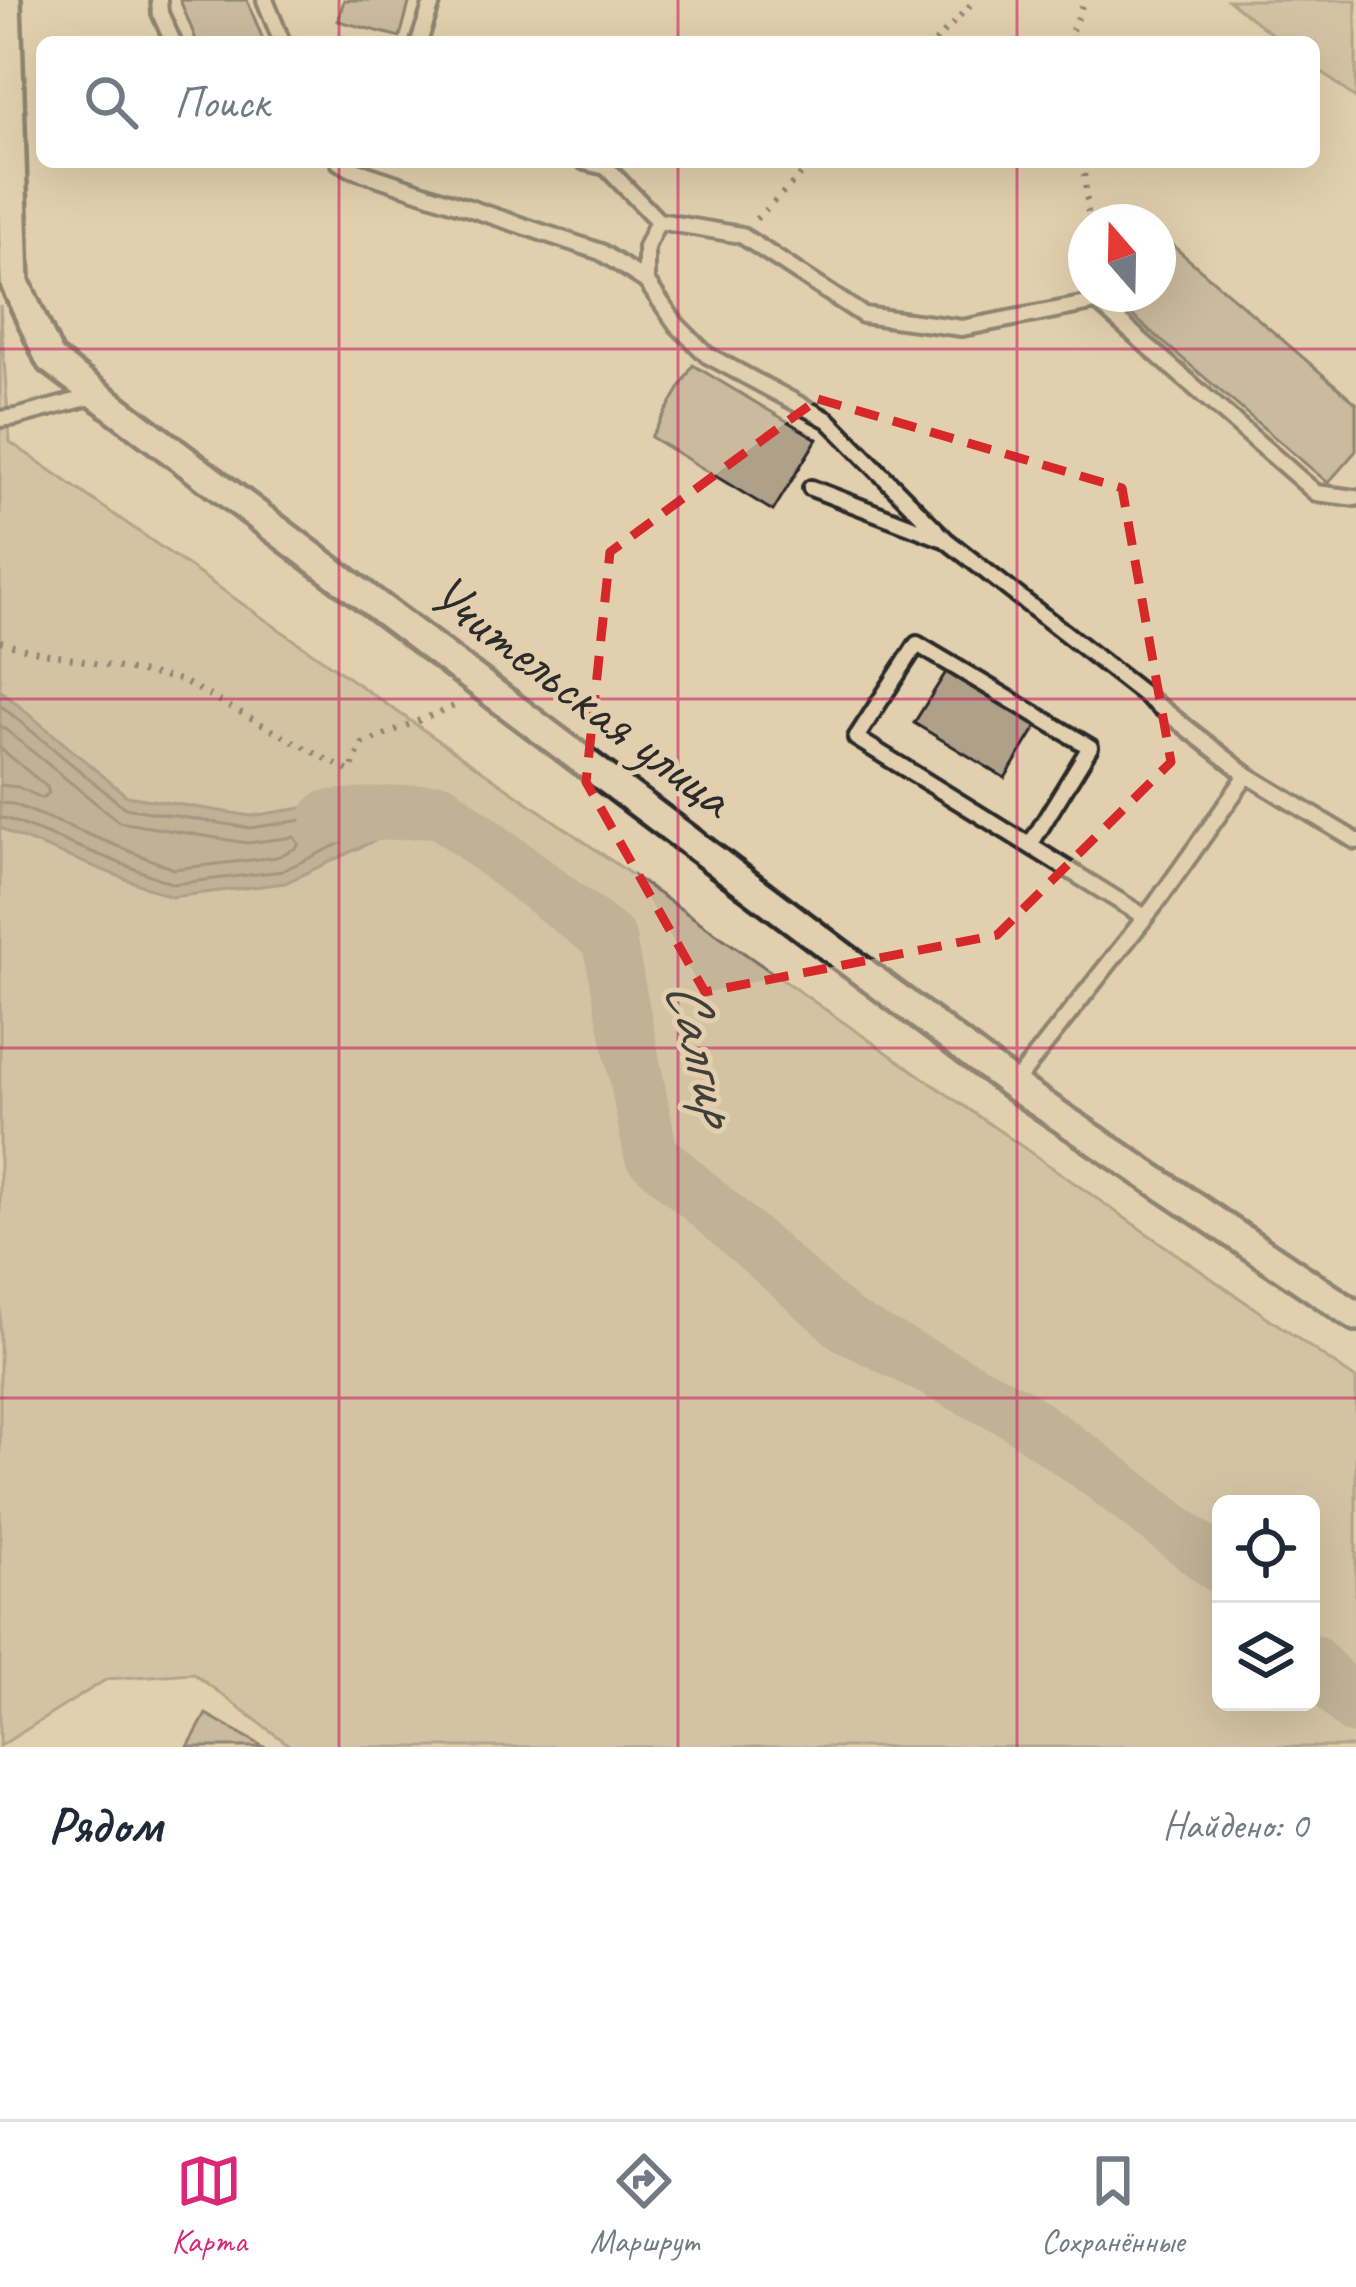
<!DOCTYPE html>
<html lang="ru">
<meta charset="utf-8">
<style>
:root{--surface:#fff;--page:#f2f2f3;--text:#1f2937;--muted:#747a83;--line:#e0e1e3;--accent:#db2777}
body{margin:0;font-family:Caveat,sans-serif;background:var(--page);color:var(--text)}
.controls{position:absolute;right:36px;bottom:36px;display:grid;overflow:hidden;border-radius:18px;box-shadow:0 12px 48px #0002}
.controls button{width:108px;height:108px;display:grid;place-items:center;padding:0;border:0;border-bottom:3px solid var(--line);background:var(--surface);color:var(--text);font:60px sans-serif}
.compass{position:absolute;left:1068px;top:204px;width:108px;height:108px;border-radius:50%;background:var(--surface);box-shadow:0 12px 48px #0002;rotate:340deg}
.list{margin:0;padding:0;list-style:none}
h2{display:flex;justify-content:space-between;align-items:center;height:156px;margin:0;padding:0 48px;font-size:51px}
h2 small{font-size:39px;font-weight:400;color:var(--muted)}
.icon{flex:none;width:66px;height:66px;fill:none;stroke:currentColor;stroke-width:2;stroke-linecap:round;stroke-linejoin:round}
.map{position:relative;flex:none;width:1356px;height:1747px;overflow:hidden}
.search{position:absolute;background:var(--surface);box-shadow:0 12px 48px #0002;left:36px;right:36px;top:36px;height:132px;display:flex;align-items:center;gap:30px;box-sizing:border-box;padding:0 42px;border-radius:18px;color:var(--muted);font-size:45px}
.sheet{height:372px;background:var(--surface)}
nav{display:flex;justify-content:space-around;align-items:center;box-sizing:border-box;height:168px;border-top:3px solid var(--line);background:var(--surface);font-size:33px;color:var(--muted)}
nav a{display:grid;justify-items:center;gap:6px}
nav .on{color:var(--accent)}
.map>svg:first-child{display:block}
.green{fill:#c4b498;stroke:#787062;stroke-width:3;fill-rule:evenodd}
.water{fill:#998e7a;stroke:#6d665a;stroke-width:3}
.lines{fill:none;stroke-linecap:round;stroke-linejoin:round}
.shore{stroke:#57534b;stroke-width:3}
.river{stroke:#998e7a;stroke-width:54}
.building{fill:#afa189;stroke:#2b2b2b;stroke-width:3}
.lane-casing{stroke:#2b2b2b;stroke-width:22}
.street-casing{stroke:#2b2b2b;stroke-width:36}
.path{stroke:#2b2b2b;stroke-width:6;stroke-dasharray:3 9;stroke-linecap:butt}
.lane{stroke:#e2cfad;stroke-width:14}
.street{stroke:#e2cfad;stroke-width:27}
.marked{fill:none;stroke:#d62828;stroke-width:9;stroke-dasharray:24 15;stroke-linejoin:round}
.grid{fill:none;stroke:#c2185b;stroke-width:3;stroke-opacity:0.55}
.labels{text-anchor:middle;dominant-baseline:central;stroke-width:10;stroke-linejoin:round;paint-order:stroke}
.street-label{font-size:57px;fill:#2b2b2b;stroke:#e2cfad}
.water-label{font-size:60px;font-style:italic;fill:#413f3b;stroke:#e2cfad}
</style>
<div class="map">
<svg width="1356" height="1747" viewBox="0 0 1356 1747">
<rect width="100%" height="100%" fill="#e2cfad"/>
<filter id="ink" filterUnits="userSpaceOnUse"><feTurbulence type="fractalNoise" baseFrequency=".00833" numOctaves="2"/><feDisplacementMap in="SourceGraphic" scale="24" xChannelSelector="R" yChannelSelector="G"/><feConvolveMatrix kernelMatrix="1 2 1 2 8 2 1 2 1" color-interpolation-filters="sRGB"/></filter>
<g filter="url(#ink)">
<!-- green -->
<g class="green">
<path d="M1228 0H1356V99L1314 66V42H1282Z"/>
<path d="M0 305 10 442 1356 1379V1747H287L288 1744 193 1673 107 1679 0 1746ZM1221 1504H1311V1702H1221Z"/>
</g>
<!-- water -->
<path class="water" d="M0 690 127 796 251 816 391 794 407 825 285 883 171 897 11 834 0 827Z"/>
<g class="lines">
<!-- shore -->
<g class="shore">
<path d="M0 705 125 808 250 828 381 808 386 810 389 817 385 822 282 871 173 884 8 819 0 818"/>
<path d="M0 725 119 822 247 843 294 837 299 844 296 848 277 857 174 869 13 804 0 803"/>
<path d="M0 748 47 787 49 793 42 798 18 787 0 785"/>
</g>
<!-- river -->
<g class="river">
<path d="M328 817 440 810 609 939 651 1154 846 1325 1014 1412 1092 1467 1221 1567"/>
<path d="M1311 1661 1356 1708"/>
</g>
</g>
<!-- building -->
<g class="building">
<path d="M180 0H247L264 42H197Z"/>
<path d="M344 0H410L400 37 338 21Z"/>
<path d="M1158 233 1356 403V451L1328 483 1107 294H1158Z"/>
<path d="M693 365 817 439 773 511 651 437Z"/>
<path d="M948 669 1038 724 1005 778 914 723Z"/>
<path d="M206 1714 264 1747H188Z"/>
</g>
<g class="lines">
<!-- lane casing -->
<g class="lane-casing">
<g id="lane">
<path d="M159 0 160 13 173 42"/>
<path d="M265 0 282 42"/>
<path d="M419 42 433 0"/>
<path d="M339 162 352 169 601 252 646 281"/>
<path d="M585 162 606 167 658 221 741 235 863 315 962 328 1097 302 1316 493 1356 498"/>
<path d="M658 221 646 247V281L677 325 707 355 828 420 946 540 1247 775"/>
<path d="M0 419 16 417 98 395"/>
<path d="M811 488 941 538"/>
<path d="M1030 845 1090 747 917 644 856 738 1145 917"/>
<path d="M1013 1085 1155 905 1247 775 1356 841"/>
</g>
</g>
<!-- street casing -->
<g class="street-casing">
<path id="street" d="M6 0 15 283 50 359 1013 1085 1356 1316"/>
</g>
<!-- path -->
<g class="path">
<path d="M935 42 975 0"/>
<path d="M1069 42C1070 28 1080 19 1083 0"/>
<path d="M1083 162 1089 222"/>
<path d="M756 219 814 162"/>
<path d="M0 641 28 650 181 680 350 772 362 744 459 704"/>
</g>
<!-- lane -->
<use href="#lane" class="lane"/>
<!-- street -->
<use href="#street" class="street"/>
</g>
</g>
<!-- marked area -->
<path d="M0 0H1356V1747H0ZM818 399 1122 488 1171 762 997 935 705 992 586 782 610 552Z" fill="#e2cfad" fill-opacity=".55" fill-rule="evenodd"/>
<path class="marked" d="M818 399 1122 488 1171 762 997 935 705 992 586 782 610 552Z"/>
<!-- grid -->
<path class="grid" d="M339 0V42M678 0V42M1017 0V42M339 162V1747M678 162V1747M1017 162V1747M0 349H1356M0 699H1356M0 1048H1356M0 1398H1356"/>
<g class="labels">
<!-- street labels -->
<g class="street-label">
<text transform="translate(581 695) rotate(37)">Учительская улица</text>
</g>
<!-- water labels -->
<g class="water-label">
<text transform="translate(703 1051) rotate(76)">Салгир</text>
</g>
</g>
</svg>
<div class="controls">
<button><svg class="icon" aria-label="locate" viewBox="0 0 24 24"><circle cx="12" cy="12" r="6"/><path d="M12 2v4M12 18v4M2 12h4M18 12h4"/></svg></button>
<button><svg class="icon" aria-label="layers" viewBox="0 0 24 24"><path d="M12 4l9 5-9 5-9-5zM3 14l9 5 9-5"/></svg></button>
</div>
<svg class="compass" viewBox="-18 -18 36 36"><path d="M0-13l5 13h-10z" fill="#e53935"/><path d="M0 13l5-13h-10z" fill="#747a83"/></svg>
<div class="search"><svg class="icon" aria-label="search" viewBox="0 0 24 24"><circle cx="10" cy="10" r="6"/><path d="M15 15l6 6"/></svg>Поиск</div>
</div>
<section class="sheet">
<h2>Рядом<small>Найдено: 0</small></h2>
<ul class="list">
</ul>
</section>
<nav>
<a class="on"><svg class="icon" aria-label="map" viewBox="0 0 24 24"><path d="M3 6l6-2 6 2 6-2v14l-6 2-6-2-6 2zM9 4v14M15 6v14"/></svg>Карта</a>
<a><svg class="icon" aria-label="directions" viewBox="0 0 24 24"><path d="M12 3l9 9-9 9-9-9zM9 14v-3h6M13 9l2 2-2 2"/></svg>Маршрут</a>
<a><svg class="icon" aria-label="saved" viewBox="0 0 24 24"><path d="M7 4h10v16l-5-4-5 4z"/></svg>Сохранённые</a>
</nav>
